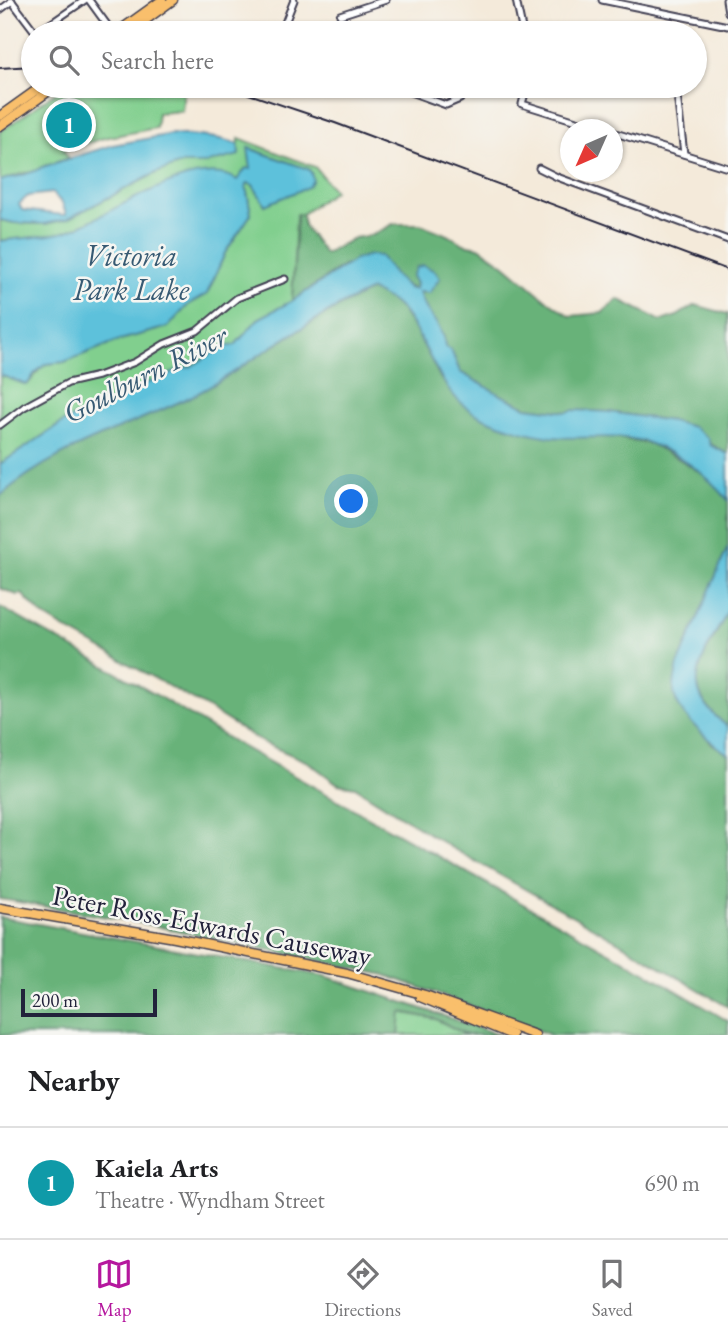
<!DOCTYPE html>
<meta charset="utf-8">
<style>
:root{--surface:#fff;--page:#f2f2f2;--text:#202124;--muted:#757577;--line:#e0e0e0;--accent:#b5179e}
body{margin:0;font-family:"EB Garamond",serif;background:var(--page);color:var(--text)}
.compass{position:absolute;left:560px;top:119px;width:63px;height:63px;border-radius:50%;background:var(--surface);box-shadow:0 2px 5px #0004;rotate:225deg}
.scale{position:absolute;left:21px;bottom:18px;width:136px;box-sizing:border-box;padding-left:7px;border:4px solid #22223b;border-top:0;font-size:19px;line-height:24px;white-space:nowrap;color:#22223b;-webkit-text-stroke:5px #f6f6f2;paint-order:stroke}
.you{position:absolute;left:352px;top:502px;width:24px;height:24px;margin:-18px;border:5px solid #fff;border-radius:50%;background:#1a73e8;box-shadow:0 0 0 10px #1a73e833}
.badge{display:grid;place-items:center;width:46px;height:46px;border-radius:50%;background:var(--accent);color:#fff;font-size:23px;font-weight:700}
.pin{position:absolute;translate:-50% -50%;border:4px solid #fff;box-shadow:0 2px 7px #0006}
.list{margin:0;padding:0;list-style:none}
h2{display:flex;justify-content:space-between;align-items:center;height:91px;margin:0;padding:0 28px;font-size:30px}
h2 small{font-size:23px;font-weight:400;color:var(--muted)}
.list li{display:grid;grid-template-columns:46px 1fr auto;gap:21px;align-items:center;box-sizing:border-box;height:112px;padding:0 28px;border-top:2px solid var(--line)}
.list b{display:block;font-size:26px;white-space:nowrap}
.list p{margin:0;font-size:23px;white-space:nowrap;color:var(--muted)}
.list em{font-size:23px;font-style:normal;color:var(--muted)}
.icon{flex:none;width:38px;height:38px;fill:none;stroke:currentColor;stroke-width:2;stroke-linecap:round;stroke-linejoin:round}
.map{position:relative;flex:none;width:728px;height:1035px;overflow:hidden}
.search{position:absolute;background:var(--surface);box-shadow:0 2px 5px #0004;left:21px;right:21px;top:21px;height:77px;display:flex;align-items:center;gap:18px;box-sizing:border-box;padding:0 24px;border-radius:38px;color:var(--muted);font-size:26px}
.sheet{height:203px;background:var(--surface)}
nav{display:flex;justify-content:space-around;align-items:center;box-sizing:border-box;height:98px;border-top:2px solid var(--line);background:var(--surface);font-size:19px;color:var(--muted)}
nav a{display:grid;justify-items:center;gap:4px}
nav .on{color:var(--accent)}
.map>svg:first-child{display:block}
.green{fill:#81cf8e;stroke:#527864;stroke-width:2}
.forest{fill:#68b279;stroke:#456a5a;stroke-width:2}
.water{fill:#5dc1db;stroke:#40728b;stroke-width:2;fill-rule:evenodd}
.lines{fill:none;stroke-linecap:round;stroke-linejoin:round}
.minor-casing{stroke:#424053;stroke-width:9}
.highway-casing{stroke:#424053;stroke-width:11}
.minor{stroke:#fff;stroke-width:5}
.highway{stroke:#f9bf6c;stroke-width:8}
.rail{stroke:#22223b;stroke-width:2}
.labels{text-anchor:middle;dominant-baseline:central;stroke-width:5;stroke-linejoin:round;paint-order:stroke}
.street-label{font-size:28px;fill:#22223b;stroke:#f6f6f2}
.water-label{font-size:30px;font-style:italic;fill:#375a73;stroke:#f6f6f2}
</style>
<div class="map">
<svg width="728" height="1035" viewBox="0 0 728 1035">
<rect width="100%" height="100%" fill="#f6f6f2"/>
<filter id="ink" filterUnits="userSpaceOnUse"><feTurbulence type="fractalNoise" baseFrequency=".0143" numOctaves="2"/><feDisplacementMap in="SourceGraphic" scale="14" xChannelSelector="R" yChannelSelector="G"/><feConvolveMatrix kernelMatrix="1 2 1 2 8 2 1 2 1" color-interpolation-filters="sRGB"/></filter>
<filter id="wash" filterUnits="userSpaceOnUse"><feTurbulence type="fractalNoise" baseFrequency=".00686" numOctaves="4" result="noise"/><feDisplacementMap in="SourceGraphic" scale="28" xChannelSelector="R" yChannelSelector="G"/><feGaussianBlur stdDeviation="1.57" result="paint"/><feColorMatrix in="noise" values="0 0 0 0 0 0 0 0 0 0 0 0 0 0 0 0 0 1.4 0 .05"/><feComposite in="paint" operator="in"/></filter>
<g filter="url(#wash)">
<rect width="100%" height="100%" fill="#f4eada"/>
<!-- green -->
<g class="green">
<path d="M64 86H156L184 89 182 111 158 113 156 128 104 138 63 150 69 158 42 167 36 172 24 173 0 181V132Z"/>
<path d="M239 138 315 167 334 191 302 214 296 215 292 301 258 319 235 345 223 347 190 367 178 369 168 376 144 384 137 389 119 396 88 413 64 422 0 464V375L27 385 41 368 46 364 64 362 120 340 168 327 188 305 201 298 210 288 225 253 251 214 246 186 248 183 253 185 265 205 308 169 249 148 251 169 237 180C199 153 105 219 65 232 45 239 21 237 0 241V220L14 223 45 224 67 219 156 173 181 164H204L238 155Z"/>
<path d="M400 1012 436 1019 467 1035H399Z"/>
</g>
<!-- forest -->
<g class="forest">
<path d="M297 214H302L304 226 325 254 354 238 373 235 393 224H420L448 235 464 244 479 247 505 265 544 298 570 316 602 313 618 299 661 321 677 316 695 305 728 314V454L671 421 609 412 574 410 566 412 527 407 503 396 460 372 451 350 445 347 444 336 421 302 416 268 412 276 416 284 415 289C400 286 388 269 380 256L343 266 292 301Z"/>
<path d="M371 290 388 298 401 309 416 331 441 379 463 404 573 437H613L651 444 679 459 712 480 728 500V547L678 665 710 742 728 754V1007L619 942 450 847 355 787 338 784 308 762 262 742 206 707 62 627 41 614 22 594 17 595 0 588V496C57 446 131 427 198 393 220 382 240 368 261 354 297 331 332 309 371 290Z"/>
<path d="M0 607 158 696 239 745 659 980 728 1021V1035H551L385 975 137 922 0 899Z"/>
<path d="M728 609V727C671 682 708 658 728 609Z"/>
<path d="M0 917 325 976 500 1035H467L436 1019 401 1012 399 1035H0Z"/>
</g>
<!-- water -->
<g class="water">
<path d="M172 134C194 136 217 136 238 144L239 155 204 164H181L156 173 67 219 45 224 14 223 0 220V181C12 177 33 174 42 167L113 145ZM52 193 62 203 66 214 63 215 22 210 19 204 28 196Z"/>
<path d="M248 148 308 169 311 172 313 180 308 187 265 205 253 185 248 183 246 186 251 214 225 253 207 294 188 305 168 327 120 340 64 362 46 364 35 373 27 385 0 375V241C23 237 48 238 70 230 110 215 197 153 237 180L246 168 251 169Z"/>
<path d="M370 255 380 256 396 277 410 289H415L416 284 412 276 416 268 423 265 435 271 440 278 429 293 419 292C423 313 443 322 445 347L451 350 460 372 503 396 526 407 566 412 574 410 609 412 671 421 693 427 708 438 710 445 728 454V500C708 476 681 455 651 444 620 432 584 440 551 437 529 434 505 427 484 418 438 399 431 345 402 310 394 301 382 296 371 290 334 307 300 329 265 351 243 366 222 381 198 393 131 427 57 446 0 496V464L64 422 137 389 144 384 168 376 178 369 190 367 223 347 235 345 258 319 292 301 356 259Z"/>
<path d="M728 547C728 566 728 588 728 608 727 616 720 625 716 632 693 674 686 694 728 727V754C711 743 677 714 674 693 673 683 676 674 678 665Z"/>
</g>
</g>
<g filter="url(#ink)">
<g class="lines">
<!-- minor casing -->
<g class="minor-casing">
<g id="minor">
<path d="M11 0 36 33"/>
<path d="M89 0 113 33"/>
<path d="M516 0 523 33"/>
<path d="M602 0 728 26"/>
<path d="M726 0 728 12"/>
<path d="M0 10 12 1"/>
<path d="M340 15 386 0"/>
<path d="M37 33 85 0"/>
<path d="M281 33 294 0"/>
<path d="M306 86 326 93 335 86"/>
<path d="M394 86 446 105 460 99V89L456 86"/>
<path d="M527 86 522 104 605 130"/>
<path d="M676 86 684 154"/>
<path d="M612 132 728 168"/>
<path d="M539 168 557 177 728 240"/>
<path d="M0 425 24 407 68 383 98 376 135 362 164 344 197 331 237 298 285 279"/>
</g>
</g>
<!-- highway casing -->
<g class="highway-casing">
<g id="highway">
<path d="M116 33 162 0"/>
<path d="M128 33 173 0"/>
<path d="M0 116 42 86"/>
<path d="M0 126 56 86"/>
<path d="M0 908 175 938 347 973 425 995 535 1035"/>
<path d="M420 997 512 1035"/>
</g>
</g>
<!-- minor -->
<use href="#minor" class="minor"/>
<!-- highway -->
<use href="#highway" class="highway"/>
<!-- rail -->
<g class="rail">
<path d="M0 68 33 66"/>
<path d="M225 86 335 123 728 270"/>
</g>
</g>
</g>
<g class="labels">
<!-- street labels -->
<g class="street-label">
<text transform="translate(212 925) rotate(11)">Peter Ross-Edwards Causeway</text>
</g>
<!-- water labels -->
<g class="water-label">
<text x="131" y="255">Victoria<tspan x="131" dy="34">Park Lake</tspan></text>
<text transform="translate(145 374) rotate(-27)">Goulburn River</text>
</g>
</g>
</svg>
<svg class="compass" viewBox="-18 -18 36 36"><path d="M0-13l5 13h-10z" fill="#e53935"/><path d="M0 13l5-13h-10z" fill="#757577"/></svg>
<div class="scale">200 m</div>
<div class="you"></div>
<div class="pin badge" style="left:69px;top:125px;background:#0f9aa8">1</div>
<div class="search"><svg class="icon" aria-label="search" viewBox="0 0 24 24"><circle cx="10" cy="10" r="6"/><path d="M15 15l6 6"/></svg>Search here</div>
</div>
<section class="sheet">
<h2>Nearby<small></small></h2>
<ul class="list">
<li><span class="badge" style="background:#0f9aa8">1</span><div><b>Kaiela Arts</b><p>Theatre · Wyndham Street</p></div><em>690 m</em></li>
</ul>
</section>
<nav>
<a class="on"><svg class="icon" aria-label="map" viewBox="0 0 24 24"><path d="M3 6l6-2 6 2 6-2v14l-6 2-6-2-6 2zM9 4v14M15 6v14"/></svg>Map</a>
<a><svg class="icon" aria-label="directions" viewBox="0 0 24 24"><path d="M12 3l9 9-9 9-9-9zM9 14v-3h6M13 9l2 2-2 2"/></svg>Directions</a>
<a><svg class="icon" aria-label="saved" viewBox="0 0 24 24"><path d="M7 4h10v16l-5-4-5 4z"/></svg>Saved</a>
</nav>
